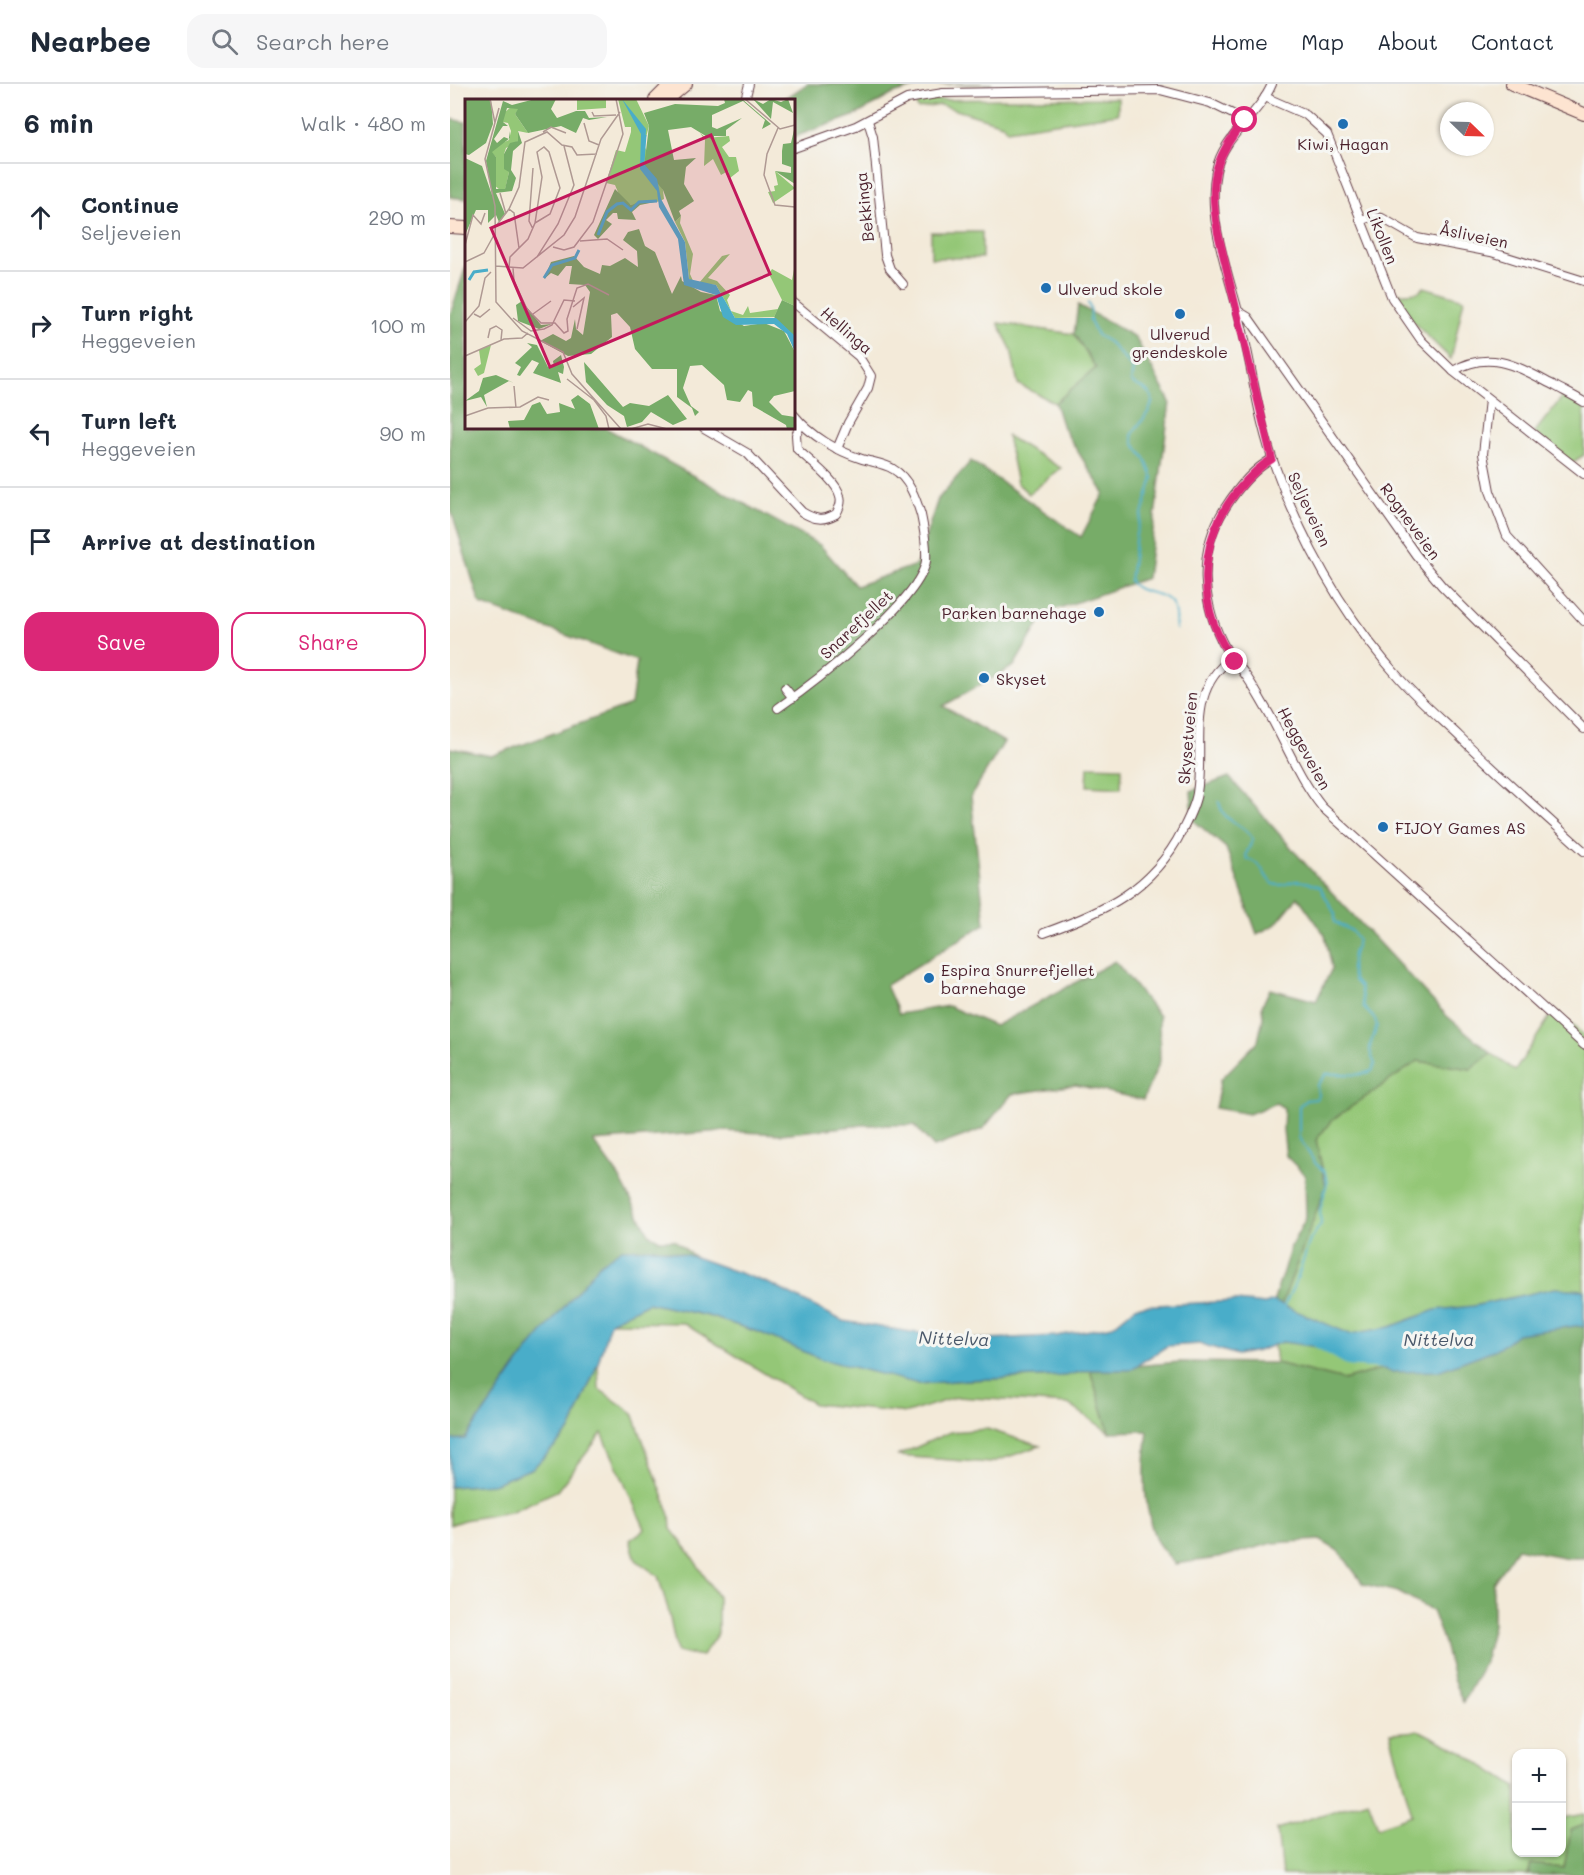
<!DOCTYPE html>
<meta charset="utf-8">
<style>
:root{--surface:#fff;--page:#f6f6f7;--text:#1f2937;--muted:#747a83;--line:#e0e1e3;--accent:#db2777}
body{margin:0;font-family:Mali,sans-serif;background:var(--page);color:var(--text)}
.controls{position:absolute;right:18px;bottom:18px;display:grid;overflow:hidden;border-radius:12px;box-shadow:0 2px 4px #0004}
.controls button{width:54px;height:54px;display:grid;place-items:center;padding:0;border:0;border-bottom:2px solid var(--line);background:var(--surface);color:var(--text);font:30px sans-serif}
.compass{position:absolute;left:990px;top:18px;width:54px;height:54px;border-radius:50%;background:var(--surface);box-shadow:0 2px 4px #0004;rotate:113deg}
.stop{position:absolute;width:18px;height:18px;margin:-14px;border:4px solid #db2777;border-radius:50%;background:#fff}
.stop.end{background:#db2777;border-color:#fff;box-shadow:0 2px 6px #0008}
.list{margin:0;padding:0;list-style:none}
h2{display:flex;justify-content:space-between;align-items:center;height:78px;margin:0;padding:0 24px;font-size:26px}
h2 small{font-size:20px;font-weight:400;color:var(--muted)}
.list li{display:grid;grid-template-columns:39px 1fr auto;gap:18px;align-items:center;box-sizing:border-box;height:108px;padding:0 24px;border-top:2px solid var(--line)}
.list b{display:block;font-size:22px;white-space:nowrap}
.list p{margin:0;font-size:20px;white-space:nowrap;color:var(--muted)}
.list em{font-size:20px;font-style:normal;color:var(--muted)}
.actions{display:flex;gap:12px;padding:18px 24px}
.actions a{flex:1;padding:14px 0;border:2px solid var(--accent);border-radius:18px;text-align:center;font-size:21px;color:var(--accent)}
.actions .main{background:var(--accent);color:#fff}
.icon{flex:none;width:33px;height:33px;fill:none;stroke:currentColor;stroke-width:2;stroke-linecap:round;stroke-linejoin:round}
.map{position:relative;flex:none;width:1134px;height:1791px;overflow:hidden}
header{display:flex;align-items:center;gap:36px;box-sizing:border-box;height:84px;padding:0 30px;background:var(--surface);border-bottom:2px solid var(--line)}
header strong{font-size:28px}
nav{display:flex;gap:33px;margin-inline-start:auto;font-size:21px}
.search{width:420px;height:54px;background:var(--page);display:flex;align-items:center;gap:15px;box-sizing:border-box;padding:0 21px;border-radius:18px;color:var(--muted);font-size:22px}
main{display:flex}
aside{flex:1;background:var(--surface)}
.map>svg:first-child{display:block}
.green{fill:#94c777;stroke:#6f7351;stroke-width:1.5}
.forest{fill:#77ac68;stroke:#60664a;stroke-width:1.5}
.water{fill:#4aadc9;stroke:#4a667a;stroke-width:1.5}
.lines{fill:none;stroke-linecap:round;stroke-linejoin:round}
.stream{stroke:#4aadc9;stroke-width:2}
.river{stroke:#4aadc9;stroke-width:15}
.street-casing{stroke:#633d45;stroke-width:10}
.secondary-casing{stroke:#633d45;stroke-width:14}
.street{stroke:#fff;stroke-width:8}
.secondary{stroke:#fde4d1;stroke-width:12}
.route{stroke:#db2777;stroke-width:8}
.poi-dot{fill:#1f6fb2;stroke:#f6f6f2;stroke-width:2}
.labels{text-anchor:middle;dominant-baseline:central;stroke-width:6;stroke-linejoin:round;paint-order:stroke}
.poi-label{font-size:16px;fill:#4a1f2b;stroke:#f6f6f2;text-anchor:start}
.street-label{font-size:16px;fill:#4a1f2b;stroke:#f6f6f2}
.water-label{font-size:18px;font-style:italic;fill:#4a586a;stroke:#f6f6f2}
.inset-river{fill:none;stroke:#4aadc9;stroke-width:3}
.inset-road{fill:none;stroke:#af9993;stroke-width:1.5}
.view{fill:#c2185b;fill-opacity:0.15;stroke:#c2185b;stroke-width:3}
.inset-edge{fill:none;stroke:#4a1f2b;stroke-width:3}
</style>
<header>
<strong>Nearbee</strong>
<div class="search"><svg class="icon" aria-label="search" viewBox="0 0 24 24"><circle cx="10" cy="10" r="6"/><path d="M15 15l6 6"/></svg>Search here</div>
<nav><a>Home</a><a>Map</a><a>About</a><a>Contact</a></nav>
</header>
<main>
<aside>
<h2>6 min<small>Walk · 480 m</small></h2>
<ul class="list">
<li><svg class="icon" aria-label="ahead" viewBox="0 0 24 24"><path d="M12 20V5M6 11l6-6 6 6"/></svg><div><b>Continue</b><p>Seljeveien</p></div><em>290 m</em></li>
<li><svg class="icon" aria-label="right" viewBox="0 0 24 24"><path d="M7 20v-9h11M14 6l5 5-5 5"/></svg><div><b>Turn right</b><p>Heggeveien</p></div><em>100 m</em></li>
<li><svg class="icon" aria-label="left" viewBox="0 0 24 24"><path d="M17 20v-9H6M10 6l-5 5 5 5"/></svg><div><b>Turn left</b><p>Heggeveien</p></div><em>90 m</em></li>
<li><svg class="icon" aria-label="arrive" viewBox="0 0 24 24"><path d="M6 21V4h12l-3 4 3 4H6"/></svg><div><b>Arrive at destination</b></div></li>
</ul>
<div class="actions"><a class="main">Save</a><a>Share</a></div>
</aside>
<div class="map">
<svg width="1134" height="1791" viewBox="0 0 1134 1791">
<rect width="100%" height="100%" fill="#f6f6f2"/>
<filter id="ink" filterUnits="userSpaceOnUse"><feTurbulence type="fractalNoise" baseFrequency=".0167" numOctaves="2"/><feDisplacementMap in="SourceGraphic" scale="12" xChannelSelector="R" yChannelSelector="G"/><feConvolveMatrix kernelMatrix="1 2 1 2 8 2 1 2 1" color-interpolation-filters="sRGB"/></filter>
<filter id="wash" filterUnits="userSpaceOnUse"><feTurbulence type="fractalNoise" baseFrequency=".008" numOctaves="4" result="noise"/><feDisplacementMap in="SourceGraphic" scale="24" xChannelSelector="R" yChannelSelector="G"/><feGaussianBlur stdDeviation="1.35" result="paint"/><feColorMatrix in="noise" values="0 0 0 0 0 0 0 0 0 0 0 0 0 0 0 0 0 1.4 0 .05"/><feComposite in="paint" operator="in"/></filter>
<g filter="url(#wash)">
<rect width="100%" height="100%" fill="#f3ead9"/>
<!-- green -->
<g class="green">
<path d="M668 14V30L557 46 552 40 490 21 468 25 465 19 474 16Z"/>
<rect x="481" y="148" width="51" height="26"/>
<path d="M974 203 1014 215 1001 275 961 236 945 210 969 208Z"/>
<path d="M548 239 624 250 646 284 605 319 568 300 561 265Z"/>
<path d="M1114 311 1134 322V371L1120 380 1084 349Z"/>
<path d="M557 352 611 384 579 410 567 399Z"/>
<path d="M638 682 672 683 671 704 637 702Z"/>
<path d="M1104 926 1134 951V1239L952 1279 894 1296 826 1279 822 1246 876 1102 866 1056 882 1036 968 977 1021 985 1041 969 1065 987Z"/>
<path d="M198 1219 258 1232 469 1300 515 1296 613 1292 640 1286 659 1348 618 1320 507 1313 457 1329 364 1320 233 1239 160 1238Z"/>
<path d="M148 1279 149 1305 183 1329 220 1431 221 1445 237 1465 268 1513V1549L252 1572 227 1568 218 1525 208 1492 186 1476 180 1456 195 1445 152 1349 107 1407 60 1428 14 1436 0 1441V1403L43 1400 120 1347Z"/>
<path d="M537 1345 590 1362 540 1379 447 1372 500 1348Z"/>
<path d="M970 1647 1010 1667 1066 1703V1768H1112V1732L1114 1734 1134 1730V1741L1121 1746 1114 1784 1081 1780 1078 1791H832L827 1745 918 1716 928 1743 962 1731 940 1649Z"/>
</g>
<!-- forest -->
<g class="forest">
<path d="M357 0H542H476L443 10 406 31 344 53V16H333Z"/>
<path d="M0 35 16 38V115L0 113Z"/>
<path d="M16 182V344H156L370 461 406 502 466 481 488 415 521 377 631 453 654 409 613 344 605 319 646 284 624 250 628 221 685 253 720 318 697 494 595 529 564 582 493 622 554 658 521 712 535 840 436 901 449 930 498 922 545 942 665 877 709 932 710 977 693 1016 626 1001 562 1010 533 1045 484 1063 464 1041H413L331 1050 273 1047 143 1057 169 1093 199 1150 210 1156H224L245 1173 207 1164 81 1262 15 1355 0 1356V664L41 672 181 621 187 577 30 520 0 423V231Z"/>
<path d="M779 693 860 785 997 932 1041 969 1021 985 968 977 882 1036 866 1056 876 1102 822 1246V1222L841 1162 856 1134 855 1091 836 1072 833 1046 834 1024 826 1019 799 1030 765 1024 771 995 808 957 813 934 812 922 820 905 866 917 882 884 875 851 848 813 825 841 807 850 776 764 743 736 741 707Z"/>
<path d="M1134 1239V1474H1118L1067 1464 1043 1499V1541L1034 1579 1013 1618 1004 1598 993 1556 982 1527 948 1508 913 1500 890 1468 870 1456 823 1459 768 1474 725 1480C719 1472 709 1463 705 1454 693 1420 693 1382 698 1347L659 1348 640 1286 730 1278 826 1279 894 1296 952 1279 1036 1245Z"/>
<path d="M1134 1741V1791H1078L1081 1780 1114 1784 1121 1746Z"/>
</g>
<!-- water -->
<path class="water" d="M207 1164 245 1173 320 1200 393 1237 511 1256 606 1252 663 1242 687 1222 786 1217 815 1220 823 1217 900 1250 940 1243 985 1226 1023 1222 1105 1204 1134 1206V1243L1126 1242 1067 1250 1049 1264 988 1287 941 1288 890 1266 832 1258 808 1267 787 1271 751 1260 717 1262 680 1286H640L613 1292 515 1296 469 1300 371 1275 311 1249 258 1232 198 1219 160 1238 148 1279 120 1347 83 1384 43 1400 0 1403V1356L15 1355 81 1262 150 1180 172 1165Z"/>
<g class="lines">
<!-- stream -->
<g class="stream">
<path d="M638 219 641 227 640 237 647 251 659 258 683 285 681 298C686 302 693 303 697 307 713 321 686 339 682 352L684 360 695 374 703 394 686 450 680 497C689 513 720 505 724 525 726 531 725 538 726 545"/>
<path d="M769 718C774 741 791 736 803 755L796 770 797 775C817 781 812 794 824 800 833 804 839 797 847 797 855 797 863 800 870 803L885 830V838L902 847 908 856 903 870 901 885 904 896 910 903 914 924 925 935 927 942C922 960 915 960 925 980L922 987C907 994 892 988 876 990L867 1001 868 1012 866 1015 856 1016 849 1022V1054L866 1080 875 1088 877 1099 870 1126 871 1140 860 1156 847 1195 834 1222"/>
</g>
<!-- river -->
<path class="river" d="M866 1255 901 1275 932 1277"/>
</g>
</g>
<g filter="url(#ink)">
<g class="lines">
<!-- street casing -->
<g class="street-casing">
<g id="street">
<path d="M822 0C808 33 773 51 766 87 756 135 780 193 791 239 803 287 808 338 826 385 854 462 896 535 951 596 969 616 990 634 1010 653 1050 692 1092 729 1134 767"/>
<path d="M815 13 856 31 877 50 942 214 971 256 1003 287 1134 390"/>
<path d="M295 16 299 0"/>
<path d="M418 37 423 53 435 171 440 185 453 200"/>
<path d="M344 64 406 42 457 15 493 9 710 6 760 19 795 36"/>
<path d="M910 136 922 133 932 134 967 154 1041 168 1134 197"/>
<path d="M344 219 409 273 421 292 418 304 398 339 387 365"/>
<path d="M788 227 798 233 966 471 992 502 1134 645"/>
<path d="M1003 287C1041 264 1070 284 1105 302 1114 307 1124 312 1134 318"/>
<path d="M1039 316 1033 370 1040 407 1057 452 1134 537"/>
<path d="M254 344 297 369 352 428C365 436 373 437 386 430 389 425 392 418 390 412 387 397 358 376 347 365L346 351 351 340"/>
<path d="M822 375C802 386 787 405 775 424 746 469 752 523 777 567 782 575 789 581 794 589 803 601 810 615 818 628 836 660 849 694 872 723L1134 961"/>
<path d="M335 604 343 614"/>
<path d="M328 624C363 600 470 517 476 477 477 462 474 445 471 431 466 415 459 394 443 385 435 380 422 378 412 375 387 367 361 352 344 331"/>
<path d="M594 849C653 828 702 806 732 747 738 735 745 722 747 709 755 660 735 607 782 574"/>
</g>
</g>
<!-- secondary casing -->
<g class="secondary-casing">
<g id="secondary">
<path d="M1062 0 1134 30"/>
<path d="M205 16 221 0"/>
<path d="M217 16 236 0"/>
<path d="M0 143 16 144"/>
</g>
</g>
<!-- street -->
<use href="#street" class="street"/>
<!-- secondary -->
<use href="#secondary" class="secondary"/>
</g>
</g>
<g class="lines" filter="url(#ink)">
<!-- route -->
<path class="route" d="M785 578C745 526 747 457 788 406 798 394 808 383 822 375L768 149C759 99 762 76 795 36"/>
</g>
<!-- markers -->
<g class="poi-dot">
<circle cx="893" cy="40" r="6"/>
<circle cx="596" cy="204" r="6"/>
<circle cx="730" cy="230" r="6"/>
<circle cx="649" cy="528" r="6"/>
<circle cx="534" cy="594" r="6"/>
<circle cx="933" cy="743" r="6"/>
<circle cx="479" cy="894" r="6"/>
</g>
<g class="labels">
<!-- poi labels -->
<g class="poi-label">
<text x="893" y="59" text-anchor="middle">Kiwi, Hagan</text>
<text x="608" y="204">Ulverud skole</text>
<text x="730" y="249" text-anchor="middle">Ulverud<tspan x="730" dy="18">grendeskole</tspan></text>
<text x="637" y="528" text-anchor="end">Parken barnehage</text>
<text x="546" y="594">Skyset</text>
<text x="945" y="743">FIJOY Games AS</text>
<text x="491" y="885">Espira Snurrefjellet<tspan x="491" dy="18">barnehage</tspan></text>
</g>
<!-- street labels -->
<g class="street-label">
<text transform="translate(414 123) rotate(-96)">Bekkinga</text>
<text transform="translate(1024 151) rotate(12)">Åsliveien</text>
<text transform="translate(933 152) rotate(68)">Likollen</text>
<text transform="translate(397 246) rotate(41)">Hellinga</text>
<text transform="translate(860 425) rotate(65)">Seljeveien</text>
<text transform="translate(961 437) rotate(54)">Rogneveien</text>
<text transform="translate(406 540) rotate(-43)">Snarefjellet</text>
<text transform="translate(737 654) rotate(-85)">Skysetveien</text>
<text transform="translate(855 664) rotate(61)">Heggeveien</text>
</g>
<!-- water labels -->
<g class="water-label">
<text transform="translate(504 1254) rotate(2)">Nittelva</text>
<text x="989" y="1255">Nittelva</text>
</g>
</g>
<!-- overview -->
<g transform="translate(15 15)">
<rect width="330" height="330" fill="#f3ead9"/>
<path d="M112 0H141V9L112 11ZM153 0H171L184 27 179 46 198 91 199 100 195 102 166 106 155 98 150 86 141 84 151 51 160 53 166 33V28H160ZM47 7 54 10 50 15 63 34 53 32V42L41 49 39 55 44 73 40 91H35L29 86 31 58 26 53 28 48 44 41 46 32 43 24 38 23V15ZM235 34 241 39 264 37 265 42 257 48 264 58H271L274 72 265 79 263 72 256 76 248 60 239 67 240 41ZM310 72 330 89 308 104 303 93 310 92 309 87 313 86ZM216 117 215 124 228 155 225 175 229 184 224 180 220 143 210 123ZM265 155 243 179 252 182 265 196 262 201 266 212 278 216 283 207 285 214 313 210 309 218 270 219 251 186 234 184 257 157ZM330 165V207L317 201 304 175 307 170 327 181ZM26 246 19 274 13 277 9 270 16 265 14 251Z" fill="#94c777"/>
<path d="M0 0H26L28 25 21 44 4 56 0 55ZM70 0H91L86 10 92 19 111 12H120L124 19 142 18 124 21 118 19 111 34 96 27 63 34 50 15 53 10 42 9 38 23 43 27H38L29 40 32 44 39 38 44 40V32L45 39 27 53 31 58V90H40L44 73 39 70V55L45 44 53 42V32L57 44 48 52 46 71 51 79 47 92 31 94 40 115 34 123 31 116 23 124V111H11L0 136V59L17 67 27 96 21 62 38 2 47 6ZM259 0H277L306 25 297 30 300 21 278 2 247 16V28L252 30 277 19 261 31V37H249V42L226 28 203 31 209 61 231 59 221 68 219 85 229 102 214 112 216 117 210 123 198 91 179 68 184 27 179 14 210 5 253 7 260 4ZM288 0 298 5 306 0 316 3 323 0 328 14 308 3 306 20ZM329 31 330 32V85L310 72 326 74V68L317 65V52L318 45 326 44ZM150 90 166 106 175 103 195 102 175 106 167 113 171 121 153 120 152 114H148L141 121 147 125 133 140 129 136ZM174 130 180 147 190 153 207 195 216 177 217 182 236 193 251 196 255 212 279 227 299 224 319 232 330 253V292L309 297 304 303 317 316 330 318V330H322L321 326 288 307 287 293 283 291 275 303 262 301 259 286 237 266 225 267 218 289 226 307 234 313 230 317 227 309 212 298V270H187L170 250 165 228 152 214 146 216 147 238 126 255 103 257 75 242 88 235 101 242 106 239 110 220 111 230 118 236 125 193 120 186 104 185 107 167H101L93 177 86 174 79 180 86 163 109 157 119 168 135 175 137 166 145 167 160 159 173 168 172 152 158 141 163 133ZM317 201 330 207V238L309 218ZM57 202 76 226 87 225 74 230 53 222 51 206ZM62 244 72 246 83 268 89 267 88 262 96 256 99 268 98 275 93 273 96 284 68 274 74 264 67 261 55 277 52 276 56 268 50 264 67 248ZM119 263 158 308 165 304 184 307 203 296 222 320 208 326 186 313 177 323 162 328 159 317 142 306 121 283ZM31 276 49 284 44 282 19 296 22 308 16 298 0 302 14 292 18 279ZM113 296 125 305 134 330H45L43 322 59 321 67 306 75 303 82 315 95 313 94 304 110 310 106 301Z" fill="#77ac68"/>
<path d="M157 0 181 30 179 65 192 80 196 100 220 143 224 180 251 186 270 219H311L329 236 330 253 322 235 309 225 271 226 258 218 251 196 219 186 213 140 194 108 192 92 175 70 176 35Z" fill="#4aadc9"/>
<path class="inset-river" d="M178 62 180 36M133 136 142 113 152 105 158 104 166 111 174 103 192 102M79 179 87 166 110 159 114 151M4 181 9 173 23 171"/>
<path class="inset-road" d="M25 0 30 24M280 0 315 30 330 26M34 9 20 60 30 107 31 203 57 232 98 253 107 275 156 330M127 13 129 17 151 16M119 24 124 42 134 46M313 29 302 55 299 76 310 106 330 108M78 33 86 28 101 34M68 69 64 122 68 130M35 94 41 115M44 110 49 114 54 149M31 127 44 110 54 88 60 43 82 33 97 46 107 48 112 56 132 55M115 142 142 140 158 151M0 146 8 116 16 125 20 114M88 148 99 151 109 148 128 123 158 35 151 0M72 158 93 125 109 86 99 47M0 163 19 154 29 136M30 167 58 169 99 136 110 118 136 40 155 13M44 168 45 158 63 140 70 124 77 78 72 53 79 48 84 53 95 89 85 115 70 124M48 169 49 182 62 210 76 224H90L99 234 103 232 102 220 112 189 123 185 144 196M108 208 119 199 112 230M9 215 15 218 25 210M68 215 86 202M48 219 66 232 79 230 87 226 99 201 110 202M0 223 14 207 20 179 26 173M23 239 25 230 31 227 37 231 36 241M0 257 39 240 57 239 63 234M102 280 129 301 141 317 144 330M49 287 51 309M0 317 23 309 55 308 73 298 84 301M166 330 183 325 202 330"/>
<path class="view" d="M246 36 305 175 85 268 26 129Z"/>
<rect width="330" height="330" class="inset-edge"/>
</g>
</svg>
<div class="controls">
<button>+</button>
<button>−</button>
</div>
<svg class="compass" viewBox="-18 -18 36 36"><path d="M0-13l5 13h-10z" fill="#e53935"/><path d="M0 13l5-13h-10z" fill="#747a83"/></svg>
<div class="stop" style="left:795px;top:36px"></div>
<div class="stop end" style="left:785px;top:578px"></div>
</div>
</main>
